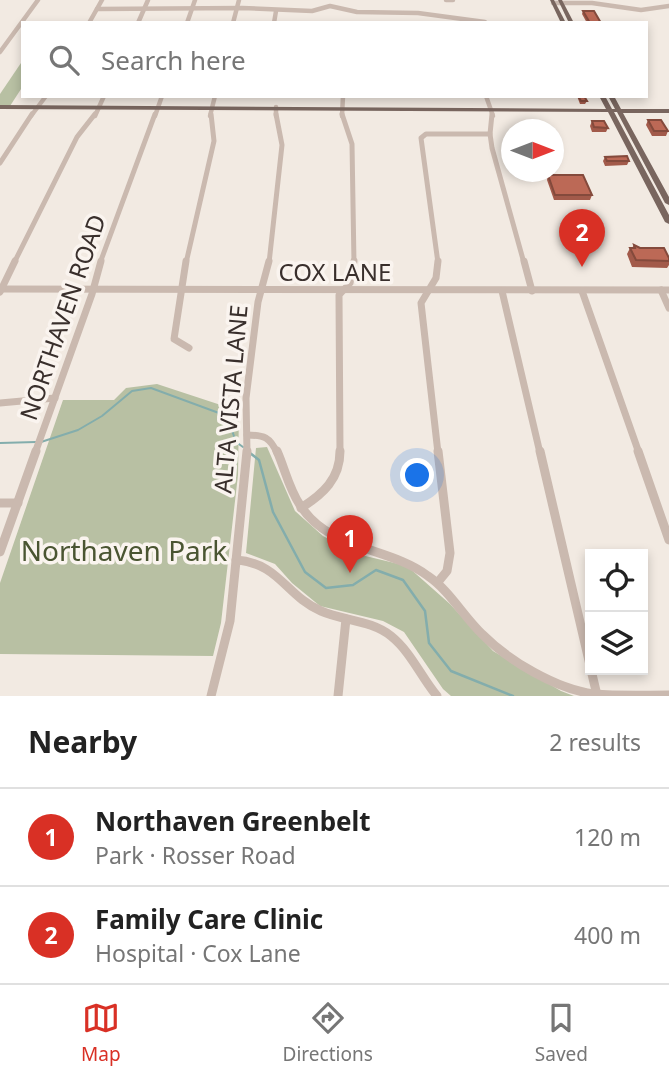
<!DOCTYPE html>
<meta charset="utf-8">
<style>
:root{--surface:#fff;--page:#f2f2f2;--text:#222;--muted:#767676;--line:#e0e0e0;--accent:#d93025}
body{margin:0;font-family:"Noto Sans",sans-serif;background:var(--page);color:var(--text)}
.controls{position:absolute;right:21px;bottom:21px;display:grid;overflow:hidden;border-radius:0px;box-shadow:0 4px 10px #0003}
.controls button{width:63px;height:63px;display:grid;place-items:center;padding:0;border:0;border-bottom:2px solid var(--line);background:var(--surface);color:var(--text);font:35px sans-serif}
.compass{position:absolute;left:501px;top:119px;width:63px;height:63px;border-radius:50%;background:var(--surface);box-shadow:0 4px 10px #0003;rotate:90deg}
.you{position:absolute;left:418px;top:476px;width:24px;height:24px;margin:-18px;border:5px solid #fff;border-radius:50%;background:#1a73e8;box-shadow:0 0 0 10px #1a73e833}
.badge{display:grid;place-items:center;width:46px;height:46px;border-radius:50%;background:var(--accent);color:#fff;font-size:23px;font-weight:700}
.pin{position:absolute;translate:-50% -58px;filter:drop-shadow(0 2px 4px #0008)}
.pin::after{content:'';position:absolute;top:37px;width:24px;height:21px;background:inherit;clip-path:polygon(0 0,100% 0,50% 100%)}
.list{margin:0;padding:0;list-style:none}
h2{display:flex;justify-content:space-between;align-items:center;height:91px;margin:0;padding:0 28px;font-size:30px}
h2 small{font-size:23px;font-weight:400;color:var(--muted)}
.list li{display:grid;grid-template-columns:46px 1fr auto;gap:21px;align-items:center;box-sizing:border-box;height:98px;padding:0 28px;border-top:2px solid var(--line)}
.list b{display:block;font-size:26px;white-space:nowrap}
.list p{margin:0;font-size:23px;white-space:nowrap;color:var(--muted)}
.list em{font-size:23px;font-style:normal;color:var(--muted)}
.icon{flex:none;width:38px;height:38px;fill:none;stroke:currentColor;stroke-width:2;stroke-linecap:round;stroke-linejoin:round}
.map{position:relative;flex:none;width:669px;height:696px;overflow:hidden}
.search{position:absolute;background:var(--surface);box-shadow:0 4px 10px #0003;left:21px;right:21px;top:21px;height:77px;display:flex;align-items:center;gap:18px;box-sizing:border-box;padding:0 24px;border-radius:0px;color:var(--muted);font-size:26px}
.sheet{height:287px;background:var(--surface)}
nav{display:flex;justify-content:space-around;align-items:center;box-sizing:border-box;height:98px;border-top:2px solid var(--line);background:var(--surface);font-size:19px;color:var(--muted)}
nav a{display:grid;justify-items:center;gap:4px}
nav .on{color:var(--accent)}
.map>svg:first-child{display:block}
.green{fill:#b8c0a3}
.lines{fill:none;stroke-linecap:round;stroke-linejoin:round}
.stream-far1{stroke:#83adac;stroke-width:2}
.stream{stroke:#83adac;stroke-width:2.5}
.minor-far3{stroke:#cab9af;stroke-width:4.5}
.minor-far2{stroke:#cab9af;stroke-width:5}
.minor-far1{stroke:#cab9af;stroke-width:7}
.minor{stroke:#cab9af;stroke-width:9}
.major{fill:#79665f;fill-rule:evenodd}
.wall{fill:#a25a4a}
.building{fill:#bc6956;stroke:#844a3c;stroke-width:2}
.labels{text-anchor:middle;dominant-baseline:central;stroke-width:7;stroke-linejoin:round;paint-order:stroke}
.street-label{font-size:24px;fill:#392f2c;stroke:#faf4ef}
.near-park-label{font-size:28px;fill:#4a5532;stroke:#faf4ef}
</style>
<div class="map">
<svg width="669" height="696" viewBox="0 0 669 696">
<rect width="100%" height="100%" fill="#f2eae2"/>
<!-- green -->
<g class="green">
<path d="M23 60V86L10 106H0V94Z"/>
<path d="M157 384 239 411 238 475 221 623 213 656 0 654V583L63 400H114L126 388Z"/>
<path d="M267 447 295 511 323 536 357 554 407 566 450 604 493 651 561 691 574 696H451L443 689 404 632 383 621 320 606 292 583 275 564 246 553 256 448Z"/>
</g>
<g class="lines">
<!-- stream-far1 -->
<g class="stream-far1">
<path d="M41 442 78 430 102 416 132 391 151 388 227 416 236 442 243 447"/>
<path d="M0 443 36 442"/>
</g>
<!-- stream -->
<path class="stream" d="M250 453 259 460 273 512 305 572 326 588 353 585 376 570 403 580 425 611 429 643 451 671 513 696"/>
<!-- minor-far3 -->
<g class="minor-far3">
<path d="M446 0H453"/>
<path d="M553 3H592L641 10 669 6"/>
<path d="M97 9 242 8 312 11 330 6 357 12 418 13 485 22"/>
<path d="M89 23 102 0"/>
<path d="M138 23 148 0"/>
<path d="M187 23 195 0"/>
<path d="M233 23 239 0"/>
<path d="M274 23 276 11"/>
<path d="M0 52 38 0"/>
<path d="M486 96 493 116"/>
<path d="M276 107V116"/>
<path d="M31 116 46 96"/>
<path d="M95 116 104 96"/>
<path d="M155 116 162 96"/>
<path d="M210 116 215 96"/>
<path d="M342 116 343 96"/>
</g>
<!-- minor-far2 -->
<g class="minor-far2">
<path d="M342 114 352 144 354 263"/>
<path d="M492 114 490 134 492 148 524 263"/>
<path d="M0 163 32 114"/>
<path d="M14 263 77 137 95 114"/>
<path d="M100 263 155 114"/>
<path d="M186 263 214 141 211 114"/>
<path d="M269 263 282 145 276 114"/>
<path d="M438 263 421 138 426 134H490"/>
</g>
<!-- minor-far1 -->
<g class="minor-far1">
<path d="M186 261 174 339 189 348"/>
<path d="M438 261 436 278 421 303 438 453"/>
<path d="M524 261 532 291"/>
<path d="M0 289 669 290"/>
<path d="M661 290 669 308"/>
<path d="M502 291 540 453"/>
<path d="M582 291 639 453"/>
<path d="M0 292 15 261"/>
<path d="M0 403 55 398"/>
<path d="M247 435C264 435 270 437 277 453"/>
<path d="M35 453 92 294 101 261"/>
<path d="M247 453 246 398 258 302 269 261"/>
<path d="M340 453 339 295 350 283 354 261"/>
</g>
<!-- minor -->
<g class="minor">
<path d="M277 451C285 469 289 489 300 505 329 551 388 546 428 576 450 591 463 616 482 634 509 661 556 689 594 694 619 696 644 695 669 695"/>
<path d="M540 451 590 665"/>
<path d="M638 451 669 540"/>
<path d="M0 503H18"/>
<path d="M301 508C323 494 340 479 340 451"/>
<path d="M0 552 36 451"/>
<path d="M236 560C279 563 286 596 321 611 344 621 371 620 391 636 411 652 421 677 437 696"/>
<path d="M438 582 447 571 450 553 438 451"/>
<path d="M591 670 597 695"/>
<path d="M211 696 230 621 247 451"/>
<path d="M338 696 346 619"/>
</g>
<!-- major -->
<g class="major">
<path d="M550 0H554L566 23H561Z"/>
<path d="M558 0H562L574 23H569Z"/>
<path d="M599 96H605L612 109H615L608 96H614L621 109H669V113H623L669 197V205L665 203 617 112H614L669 215V224L665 222 608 112 0 109V105L606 109Z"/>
</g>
</g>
<!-- wall -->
<g class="wall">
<path d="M583 11 601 23H587L582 14Z"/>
<path d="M577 96H584L587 101 585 104H580Z"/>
<path d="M648 120 668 131 666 136H652L646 125Z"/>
<path d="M592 121 608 128 606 132H592L590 126Z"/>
<path d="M605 157 629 161 627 165 605 166 603 161Z"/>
<path d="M548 175 592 195 590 200H554L547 180Z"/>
<path d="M634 245 669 258V265L667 268 632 267 627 254 630 248H632Z"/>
</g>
<!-- building -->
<g class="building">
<path d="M583 11H594L601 23H590Z"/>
<path d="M578 96H584L587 101H581Z"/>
<path d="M648 120H661L668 131H654Z"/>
<path d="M592 121H604L608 128 594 127Z"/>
<path d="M627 156 629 161H607L605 157Z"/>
<path d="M548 175H583L592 195H555Z"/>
<path d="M634 245 640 248H664L669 258V261L636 260 630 248H635Z"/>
</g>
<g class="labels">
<!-- street labels -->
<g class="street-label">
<text x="335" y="271">COX LANE</text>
<text transform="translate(62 317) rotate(-71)">NORTHAVEN ROAD</text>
<text transform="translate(230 399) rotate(-85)">ALTA VISTA LANE</text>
</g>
<!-- near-park labels -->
<g class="near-park-label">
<text x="124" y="550">Northaven Park</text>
</g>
</g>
</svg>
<div class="controls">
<button><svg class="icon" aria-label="locate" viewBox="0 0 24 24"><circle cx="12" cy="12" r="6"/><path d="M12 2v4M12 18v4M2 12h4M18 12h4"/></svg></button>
<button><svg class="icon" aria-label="layers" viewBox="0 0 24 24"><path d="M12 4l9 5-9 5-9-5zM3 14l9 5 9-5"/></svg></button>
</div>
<svg class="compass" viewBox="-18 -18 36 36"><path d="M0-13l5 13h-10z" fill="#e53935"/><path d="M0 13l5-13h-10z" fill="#767676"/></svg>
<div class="you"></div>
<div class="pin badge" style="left:350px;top:573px">1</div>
<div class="pin badge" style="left:582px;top:267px">2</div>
<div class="search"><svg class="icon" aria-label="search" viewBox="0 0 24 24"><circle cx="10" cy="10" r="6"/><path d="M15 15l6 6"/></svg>Search here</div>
</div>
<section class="sheet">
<h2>Nearby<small>2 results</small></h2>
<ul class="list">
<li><span class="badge">1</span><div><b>Northaven Greenbelt</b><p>Park · Rosser Road</p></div><em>120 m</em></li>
<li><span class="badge">2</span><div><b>Family Care Clinic</b><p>Hospital · Cox Lane</p></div><em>400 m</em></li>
</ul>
</section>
<nav>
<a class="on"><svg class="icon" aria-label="map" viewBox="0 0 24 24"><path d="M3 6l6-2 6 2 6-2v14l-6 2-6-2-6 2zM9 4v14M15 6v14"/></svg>Map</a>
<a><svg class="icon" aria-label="directions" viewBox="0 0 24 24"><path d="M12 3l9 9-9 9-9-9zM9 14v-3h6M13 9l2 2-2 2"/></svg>Directions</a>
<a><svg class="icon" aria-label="saved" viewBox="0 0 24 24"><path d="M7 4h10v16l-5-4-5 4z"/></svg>Saved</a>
</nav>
